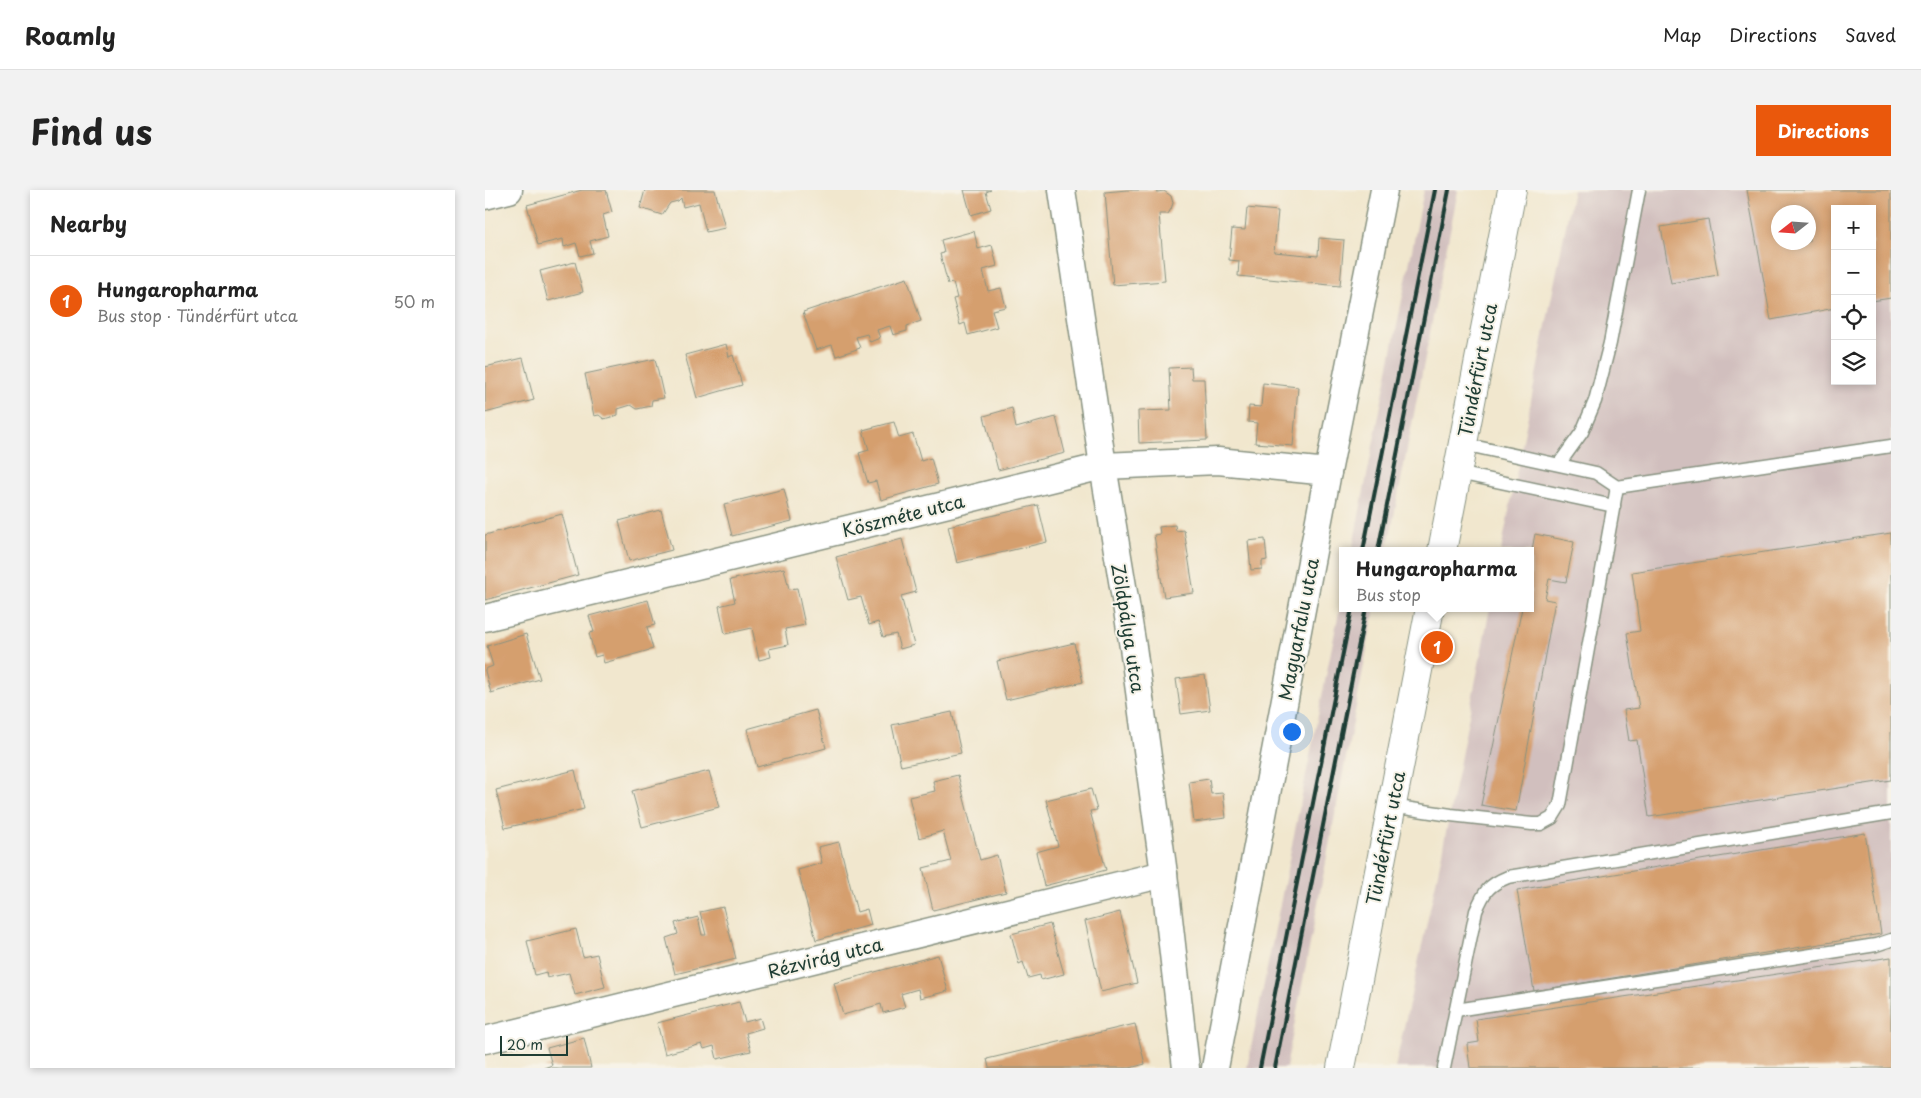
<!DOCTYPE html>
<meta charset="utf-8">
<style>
:root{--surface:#fff;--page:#f2f2f2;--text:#222;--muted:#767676;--line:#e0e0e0;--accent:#ea580c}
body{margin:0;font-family:"Playpen Sans",sans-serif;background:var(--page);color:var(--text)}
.controls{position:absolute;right:15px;top:15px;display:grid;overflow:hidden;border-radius:0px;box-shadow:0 2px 8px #0003}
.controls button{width:45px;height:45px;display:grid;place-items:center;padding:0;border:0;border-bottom:1px solid var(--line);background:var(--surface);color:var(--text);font:25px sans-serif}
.compass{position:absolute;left:1286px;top:15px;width:45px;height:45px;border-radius:50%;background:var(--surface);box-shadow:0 2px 8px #0003;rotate:253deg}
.scale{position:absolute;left:15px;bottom:12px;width:68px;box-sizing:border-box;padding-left:5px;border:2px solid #1f3d34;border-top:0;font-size:14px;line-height:18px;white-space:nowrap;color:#1f3d34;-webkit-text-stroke:4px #f7f3e8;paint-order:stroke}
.you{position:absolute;left:806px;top:541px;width:18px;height:18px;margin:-12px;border:4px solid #fff;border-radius:50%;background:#1a73e8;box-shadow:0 0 0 8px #1a73e833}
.badge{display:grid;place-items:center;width:32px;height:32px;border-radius:50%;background:var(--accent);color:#fff;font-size:16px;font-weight:700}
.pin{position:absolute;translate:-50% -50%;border:2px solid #fff;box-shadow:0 1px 5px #0006}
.popup{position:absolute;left:854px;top:357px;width:195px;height:65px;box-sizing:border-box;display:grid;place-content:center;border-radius:0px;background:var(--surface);filter:drop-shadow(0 1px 4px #0005);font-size:16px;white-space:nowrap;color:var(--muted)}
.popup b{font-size:19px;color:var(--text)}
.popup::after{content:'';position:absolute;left:50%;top:100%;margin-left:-10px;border:10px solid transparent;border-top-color:var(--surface)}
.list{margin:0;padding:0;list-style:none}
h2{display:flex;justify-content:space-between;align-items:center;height:65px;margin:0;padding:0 20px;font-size:21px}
h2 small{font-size:16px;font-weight:400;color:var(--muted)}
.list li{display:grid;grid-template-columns:32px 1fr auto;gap:15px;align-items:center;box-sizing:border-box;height:90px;padding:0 20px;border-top:1px solid var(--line)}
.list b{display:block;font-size:19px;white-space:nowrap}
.list p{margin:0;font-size:16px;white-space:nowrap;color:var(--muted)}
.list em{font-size:16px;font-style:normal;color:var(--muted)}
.icon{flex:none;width:28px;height:28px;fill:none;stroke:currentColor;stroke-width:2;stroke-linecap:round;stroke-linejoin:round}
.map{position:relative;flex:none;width:1406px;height:878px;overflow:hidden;border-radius:0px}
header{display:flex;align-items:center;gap:30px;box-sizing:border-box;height:70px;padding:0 25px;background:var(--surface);border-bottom:1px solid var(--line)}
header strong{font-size:24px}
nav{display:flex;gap:28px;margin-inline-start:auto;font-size:18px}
.intro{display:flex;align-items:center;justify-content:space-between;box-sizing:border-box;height:120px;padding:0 30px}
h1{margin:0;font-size:35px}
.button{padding:12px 22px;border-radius:0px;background:var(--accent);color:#fff;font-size:18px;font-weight:700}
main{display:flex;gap:30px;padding:0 30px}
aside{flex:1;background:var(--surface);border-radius:0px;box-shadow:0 2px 8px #0003}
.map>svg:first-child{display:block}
.industrial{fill:#d1bfbe;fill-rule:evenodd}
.building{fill:#d59f6e;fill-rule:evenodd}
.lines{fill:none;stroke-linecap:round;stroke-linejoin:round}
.service-casing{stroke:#889281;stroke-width:15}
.minor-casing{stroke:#889281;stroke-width:29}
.tertiary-casing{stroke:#889281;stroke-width:30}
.service{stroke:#fff;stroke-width:12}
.minor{stroke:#fff;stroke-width:26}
.tertiary{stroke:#fff;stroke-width:28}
.rail{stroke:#1f3d34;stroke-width:4}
.labels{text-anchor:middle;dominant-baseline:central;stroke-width:4;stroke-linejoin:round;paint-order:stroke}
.street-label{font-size:18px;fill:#1f3d34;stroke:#f7f3e8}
</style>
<header>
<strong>Roamly</strong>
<nav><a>Map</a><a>Directions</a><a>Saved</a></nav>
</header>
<div class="intro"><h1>Find us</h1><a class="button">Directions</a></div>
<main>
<aside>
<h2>Nearby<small></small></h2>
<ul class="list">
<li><span class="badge">1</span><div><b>Hungaropharma</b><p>Bus stop · Tündérfürt utca</p></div><em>50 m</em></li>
</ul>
</aside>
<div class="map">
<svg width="1406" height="878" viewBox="0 0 1406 878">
<rect width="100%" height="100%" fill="#f7f3e8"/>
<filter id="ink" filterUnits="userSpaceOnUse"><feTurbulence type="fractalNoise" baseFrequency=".02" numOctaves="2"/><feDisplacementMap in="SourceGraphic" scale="10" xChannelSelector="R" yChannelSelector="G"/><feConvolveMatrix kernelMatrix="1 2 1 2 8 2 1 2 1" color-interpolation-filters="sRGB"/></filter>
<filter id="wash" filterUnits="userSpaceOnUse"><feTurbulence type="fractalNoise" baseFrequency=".0096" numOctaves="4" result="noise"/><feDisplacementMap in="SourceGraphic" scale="20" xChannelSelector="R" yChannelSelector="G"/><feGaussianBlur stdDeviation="1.12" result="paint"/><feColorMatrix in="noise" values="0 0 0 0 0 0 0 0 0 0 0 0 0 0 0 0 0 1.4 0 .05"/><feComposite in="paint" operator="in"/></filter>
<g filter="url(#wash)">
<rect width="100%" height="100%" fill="#f1e7ce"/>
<!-- industrial -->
<g class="industrial">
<path d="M939 0H973L902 361H867Z"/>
<path d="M1088 0H1406V878H910L954 678 1005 418H1046V361H1016ZM1350 19H1387V191H1350ZM1294 22H1324V52H1294Z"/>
<path d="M858 402V418H890L801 878H762Z"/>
</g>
<g id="blocks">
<!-- building -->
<g class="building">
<path d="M97 0H121L127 22 118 25 123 46 105 51 108 63 95 66 91 53 79 57 78 49 53 55 42 15Z"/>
<path d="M160 0H230L240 38 221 42 214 13 198 17 196 8 193 11 185 13 177 25 155 18Z"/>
<path d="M479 0H506L501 2 506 19 486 25Z"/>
<path d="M642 0H671L672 2 679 1 686 6 688 13 686 19 683 24H674L680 91 628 95 620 2Z"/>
<path d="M1262 0H1406V108L1387 111V19H1350V118L1286 130ZM1294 22H1324V52H1294Z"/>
<path d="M762 18 793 21 789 62 833 66 834 48 859 50 855 96 753 86 754 71 744 70 747 39 760 40Z"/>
<path d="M1223 29 1233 85 1186 93 1176 37Z"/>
<path d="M489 41 493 59 507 55 512 76 498 80 503 101 516 98 521 117 507 120 512 137 483 145 480 133 475 135 468 109 472 108 468 93 463 94 455 64 459 63 456 50Z"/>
<path d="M90 72 98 102 63 111 55 81Z"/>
<path d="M422 88 436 131 422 136V141L408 145 405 136 392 140 395 148 385 152 382 144 371 147 375 158 351 166 347 155 331 160 318 122Z"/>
<path d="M241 154 244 167 248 165 257 195 212 208 200 165Z"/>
<path d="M38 168 49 210 0 223V177Z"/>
<path d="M170 169 179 208 167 210 166 216 152 219 146 215 133 219V225L119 229 114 225 109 226 100 184Z"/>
<path d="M706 177 707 189H719L722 250 654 253 653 221 686 220 684 178Z"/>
<path d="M778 193 813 197 808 256 770 253 772 233 763 232 764 216 776 217Z"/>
<path d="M527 218 531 238 571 227 580 263 513 280 499 226Z"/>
<path d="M409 232 414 248 428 244 436 271 446 268 453 294 396 310 391 291 383 293 374 263 384 260 378 240Z"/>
<path d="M299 299 307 331 247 346 239 314Z"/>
<path d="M553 315 562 352 472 373 463 336Z"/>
<path d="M176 320 187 360 144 371 134 331Z"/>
<path d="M77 324 93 385 0 410V345Z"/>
<path d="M690 335 691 341 699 340 709 403 679 407 669 345 675 344 674 337Z"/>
<path d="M1406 343V590L1164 627 1152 550 1144 551 1139 520 1154 518 1142 443 1155 441 1147 382Z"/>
<path d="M1050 344 1089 352 1081 392 1064 389 1060 409 1070 411 1031 621 996 615 1037 418H1046V365Z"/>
<path d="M417 349 431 402 416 406 429 455 415 459 411 444 398 447 393 432 384 435 376 407 363 410 351 367Z"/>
<path d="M780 349 782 370 777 371V379L766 380 763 351Z"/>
<path d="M299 378 304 399 312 398 320 435 300 439 303 455 284 459 286 467 274 470 267 438 240 444 234 416 250 412 245 390Z"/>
<path d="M163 410 170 435 162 437 168 459 119 473 117 465 110 467 104 443 109 442 104 426Z"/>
<path d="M41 444 55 489 6 503 0 481V479L8 476 2 456Z"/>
<path d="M589 453 598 492 521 510 512 471Z"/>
<path d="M720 485 725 520 696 524 691 489Z"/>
<path d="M331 520 341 558 272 577 262 539Z"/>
<path d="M467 522 476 563 416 576 407 535Z"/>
<path d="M90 580 99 619 20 638 11 600Z"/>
<path d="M224 581 234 617 157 637 147 601Z"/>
<path d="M473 585 495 670 512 665 521 702 448 720 438 678 466 671 458 641 434 648 424 607 450 601 448 591Z"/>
<path d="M724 589 726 604 738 603 741 628 709 632 704 592Z"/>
<path d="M606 599 612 620 605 621 621 680 559 696 551 662 573 656 561 610Z"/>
<path d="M1380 643 1396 744 1049 801 1032 700Z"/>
<path d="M354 652 372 722 382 719 386 735 331 750 313 680 337 673 333 657Z"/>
<path d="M238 717 251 769 190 784 181 748 193 744 190 733 213 727 217 745H221L215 722Z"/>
<path d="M635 722 652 793 616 802 600 731Z"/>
<path d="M565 734 579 784 556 790 555 785 543 788 538 772 534 774 526 744Z"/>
<path d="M91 739 98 767 112 764 120 797 90 805 84 783 62 788 61 782 50 785 42 751Z"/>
<path d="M453 765 463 801 435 808 433 799 416 804 420 817 398 823 396 814 358 825 349 793Z"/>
<path d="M1406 767V878H985L982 854 994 852 991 829Z"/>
<path d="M254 812 260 832 275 828 278 838 261 843 266 861 232 869 229 856 219 859 217 854 180 864 172 833Z"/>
<path d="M650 834 660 874 645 878H504L502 869Z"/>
<path d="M99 848 106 878H59L67 875 62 858Z"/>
</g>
</g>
</g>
<g filter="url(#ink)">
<use href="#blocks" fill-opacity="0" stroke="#889281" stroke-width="1"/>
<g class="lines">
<!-- service casing -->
<g class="service-casing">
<g id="service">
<path d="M978 254 1111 283 1132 297"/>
<path d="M1074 274 1097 242 1110 211 1125 153 1154 0"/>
<path d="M973 283 1129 316"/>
<path d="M906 616 966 625 1047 634H1056L1067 628 1075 615 1132 297 1406 256"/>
<path d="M971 820 1391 755 1406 750"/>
<path d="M959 878 991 721C999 702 1003 695 1023 687L1406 623"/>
</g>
</g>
<!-- minor casing -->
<g class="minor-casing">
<g id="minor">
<path d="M577 0 618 276 648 457 679 684 701 878"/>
<path d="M0 6 24 0"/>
<path d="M0 428 618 276 733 271 843 282"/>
<path d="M0 850 679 684"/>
<path d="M730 878 843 282 899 0"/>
</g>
</g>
<!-- tertiary casing -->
<g class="tertiary-casing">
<g id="tertiary">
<path d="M957 361 1027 0"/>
<path d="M856 878 945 418"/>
</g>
</g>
<!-- service -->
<use href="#service" class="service"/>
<!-- minor -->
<use href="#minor" class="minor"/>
<!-- tertiary -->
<use href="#tertiary" class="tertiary"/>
<!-- rail -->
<g class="rail">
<path d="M878 361 950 0"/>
<path d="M893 361 964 0"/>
<path d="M775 878 867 418"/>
<path d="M790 878 881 418"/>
</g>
</g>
</g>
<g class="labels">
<!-- street labels -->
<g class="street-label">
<text transform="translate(992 180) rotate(-79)">Tündérfürt utca</text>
<text transform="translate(418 325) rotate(-14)">Köszméte utca</text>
<text transform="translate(644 438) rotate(81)">Zöldpálya utca</text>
<text transform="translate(813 439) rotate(-79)">Magyarfalu utca</text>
<text transform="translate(900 648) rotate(-79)">Tündérfürt utca</text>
<text transform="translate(340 767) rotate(-14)">Rézvirág utca</text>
</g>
</g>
</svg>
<div class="controls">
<button>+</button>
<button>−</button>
<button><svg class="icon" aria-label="locate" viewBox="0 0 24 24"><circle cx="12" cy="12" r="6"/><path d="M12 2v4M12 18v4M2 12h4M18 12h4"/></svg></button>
<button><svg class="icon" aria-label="layers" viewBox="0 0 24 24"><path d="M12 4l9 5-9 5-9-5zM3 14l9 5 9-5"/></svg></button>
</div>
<svg class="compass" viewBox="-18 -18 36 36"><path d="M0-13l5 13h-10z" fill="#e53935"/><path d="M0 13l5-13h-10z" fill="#767676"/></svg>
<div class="scale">20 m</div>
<div class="you"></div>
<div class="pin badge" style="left:952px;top:457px">1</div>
<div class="popup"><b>Hungaropharma</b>Bus stop</div>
</div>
</main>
